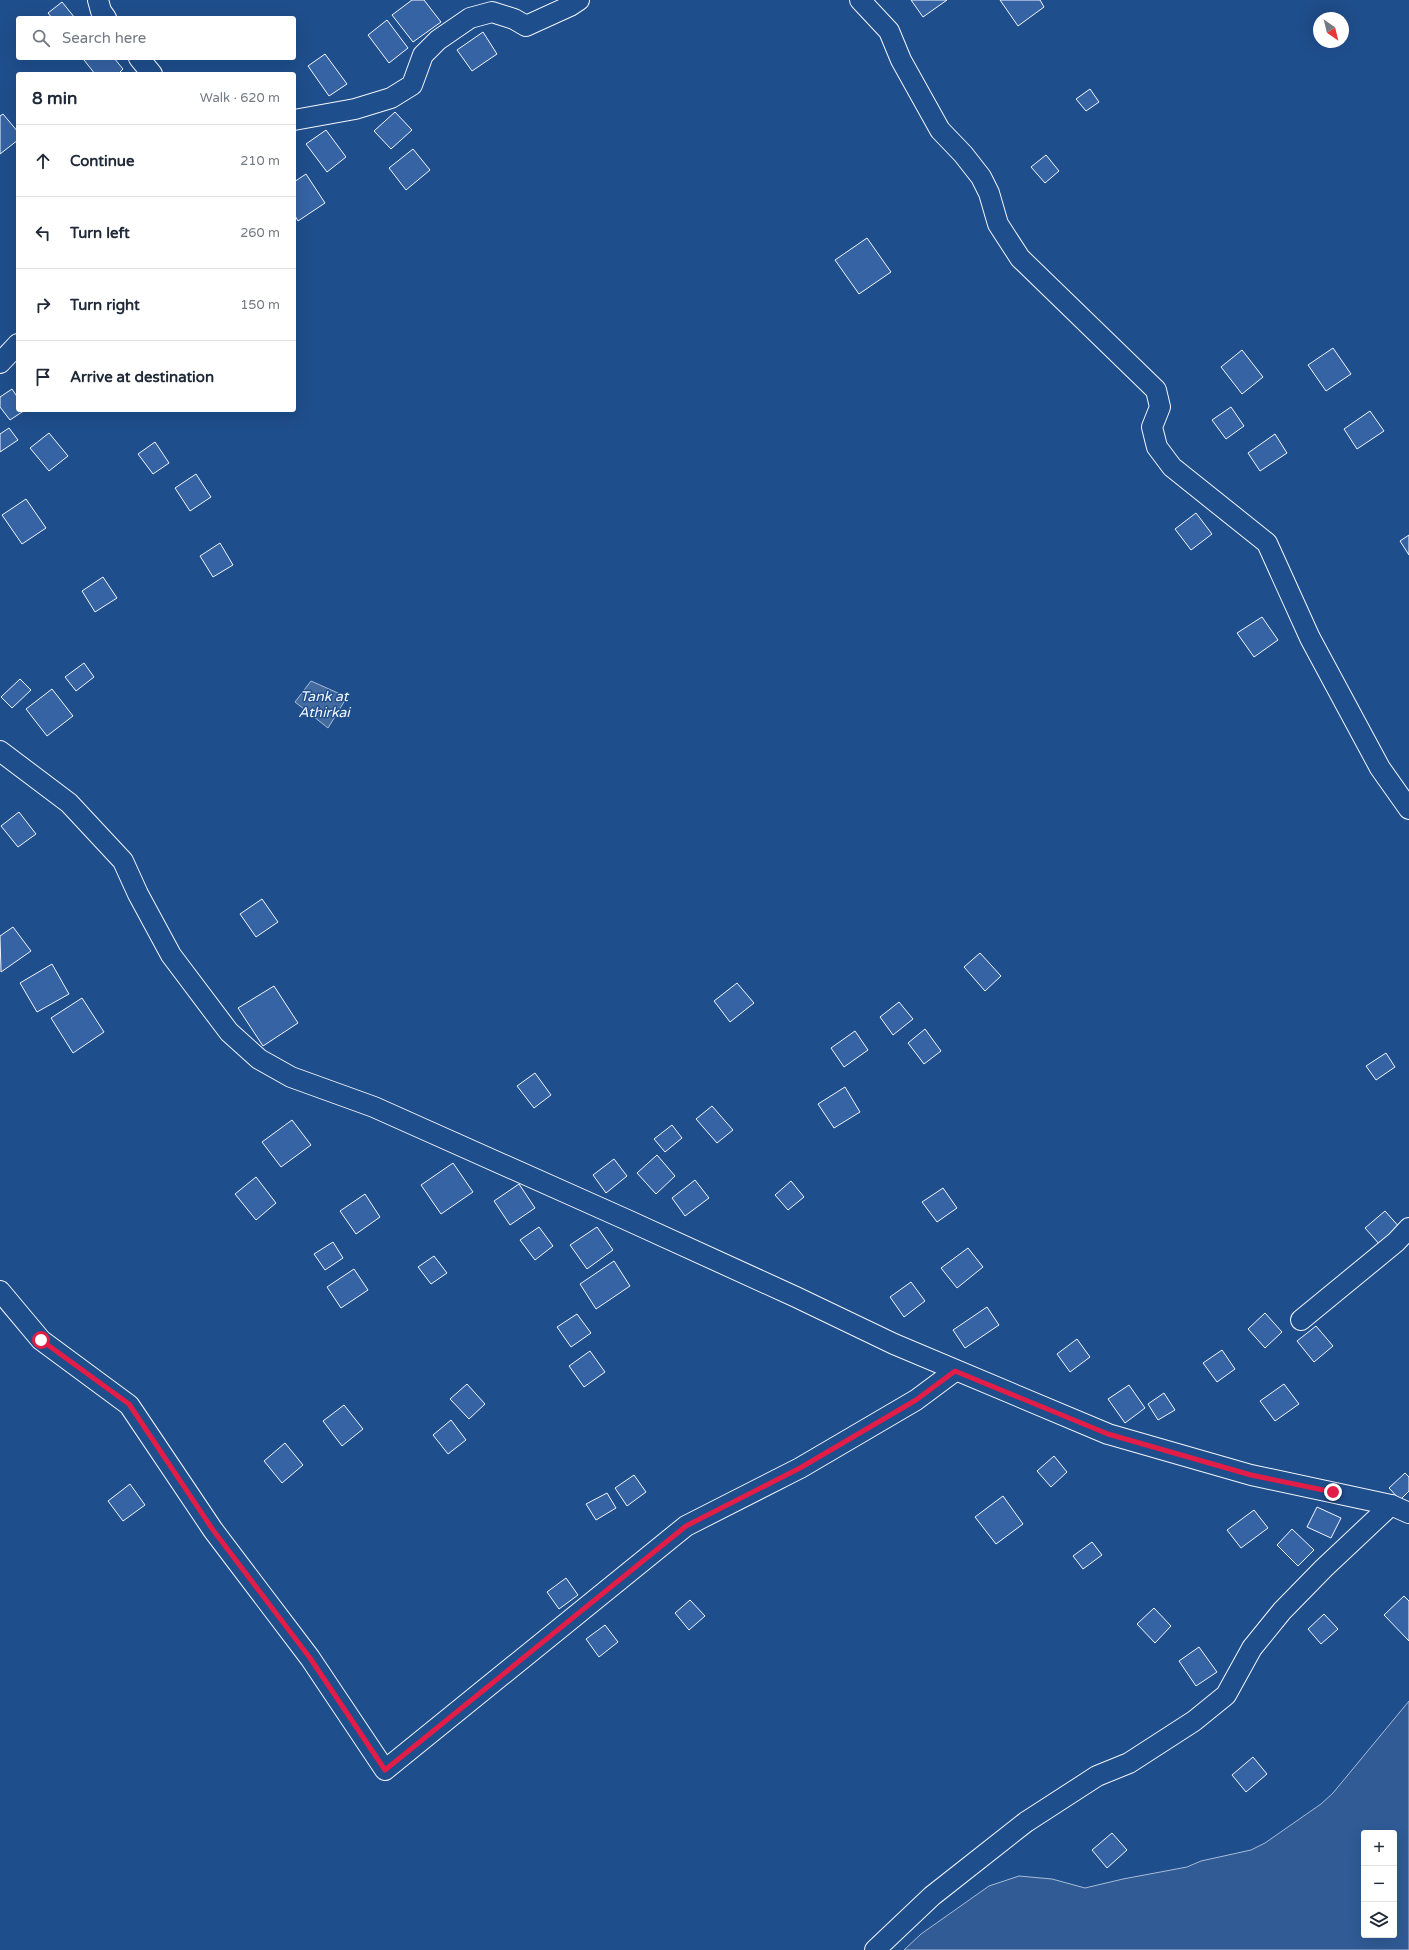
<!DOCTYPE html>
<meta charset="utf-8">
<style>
:root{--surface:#fff;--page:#f2f2f3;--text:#1f2937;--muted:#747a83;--line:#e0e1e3}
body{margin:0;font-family:"Varela Round",sans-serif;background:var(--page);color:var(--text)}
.controls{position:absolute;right:12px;bottom:12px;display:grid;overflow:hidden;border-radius:4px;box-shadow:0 4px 16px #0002}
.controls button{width:36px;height:36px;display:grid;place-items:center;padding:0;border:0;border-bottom:1px solid var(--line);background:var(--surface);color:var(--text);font:20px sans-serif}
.compass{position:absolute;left:1313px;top:12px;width:36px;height:36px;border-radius:50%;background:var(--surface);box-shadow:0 4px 16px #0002;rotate:145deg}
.stop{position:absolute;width:12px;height:12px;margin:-9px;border:3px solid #e11d48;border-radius:50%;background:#fff}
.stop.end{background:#e11d48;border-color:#fff;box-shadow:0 1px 4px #0008}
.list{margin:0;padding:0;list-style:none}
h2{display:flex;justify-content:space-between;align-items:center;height:52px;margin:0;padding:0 16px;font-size:17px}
h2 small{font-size:13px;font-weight:400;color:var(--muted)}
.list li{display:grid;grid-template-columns:26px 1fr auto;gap:12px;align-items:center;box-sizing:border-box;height:72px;padding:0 16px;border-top:1px solid var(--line)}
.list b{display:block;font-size:15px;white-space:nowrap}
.list em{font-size:13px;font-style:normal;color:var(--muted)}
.icon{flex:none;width:22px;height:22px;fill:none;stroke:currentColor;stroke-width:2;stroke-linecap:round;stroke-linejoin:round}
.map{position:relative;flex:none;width:1409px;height:1950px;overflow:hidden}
.search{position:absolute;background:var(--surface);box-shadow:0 4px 16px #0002;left:16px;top:16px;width:280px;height:44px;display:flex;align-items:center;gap:10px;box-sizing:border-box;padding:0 14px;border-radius:4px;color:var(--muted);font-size:15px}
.panel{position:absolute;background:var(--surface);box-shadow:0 4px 16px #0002;left:16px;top:72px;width:280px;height:340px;border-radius:4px}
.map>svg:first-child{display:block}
.built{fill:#305b95;stroke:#a8bbd7;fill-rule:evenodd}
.water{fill:#446ba0;stroke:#a8bbd7}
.building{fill:#3563a3;stroke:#f2f6ff}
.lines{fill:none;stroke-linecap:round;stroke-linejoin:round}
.minor-casing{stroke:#f2f6ff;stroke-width:22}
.minor{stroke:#1f4e8c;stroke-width:20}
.route{stroke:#e11d48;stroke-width:5}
.labels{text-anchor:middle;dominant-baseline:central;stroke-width:3;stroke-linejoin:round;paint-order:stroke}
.water-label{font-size:14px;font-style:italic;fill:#f2f6ff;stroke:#1f4e8c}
</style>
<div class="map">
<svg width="1409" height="1950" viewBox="0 0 1409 1950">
<rect width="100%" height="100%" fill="#1f4e8c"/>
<!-- built -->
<path class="built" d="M1409 1701V1950H904L921 1934 989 1886 1019 1876 1052 1879 1085 1888 1123 1879 1187 1867 1201 1861 1251 1850 1265 1843 1321 1804 1333 1793ZM1364 1833H1394V1935H1364Z"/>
<!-- water -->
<path class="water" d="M311 681 347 697 328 728 295 702Z"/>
<!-- building -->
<g class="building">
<path d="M412 0H424L441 22 413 42 392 15Z"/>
<path d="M911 0H947L923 17Z"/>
<path d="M1000 0H1040L1044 7 1018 26Z"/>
<path d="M62 2 75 18H52L48 13Z"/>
<path d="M387 20 408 48 389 63 368 35Z"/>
<path d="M483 32 497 54 472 71 457 50Z"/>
<path d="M325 54 347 84 329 96 308 66Z"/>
<path d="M87 58H114L123 69 118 74H95L84 60Z"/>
<path d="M1090 89 1099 102 1086 111 1076 99Z"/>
<path d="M395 112 412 130 391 149 374 131Z"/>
<path d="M3 114 18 132V140L0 154V116Z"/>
<path d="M326 130 346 157 327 172 306 144Z"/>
<path d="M413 149 430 170 406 190 389 168Z"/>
<path d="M1046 155 1059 171 1045 183 1031 167Z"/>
<path d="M306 174 325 203 298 221 294 214V182Z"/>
<path d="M867 238 891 272 859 294 835 260Z"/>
<path d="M1333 348 1351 374 1326 391 1308 365Z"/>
<path d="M1242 350 1263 377 1242 394 1221 367Z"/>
<path d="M12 389 18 398V410H25L10 420 0 407V397Z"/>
<path d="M1231 407 1244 426 1226 439 1212 420Z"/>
<path d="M1370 411 1384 431 1357 449 1344 429Z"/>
<path d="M9 428 18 440 0 452V434Z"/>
<path d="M49 433 68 456 49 471 30 448Z"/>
<path d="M1275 434 1287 453 1260 471 1248 453Z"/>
<path d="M155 442 169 463 153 474 138 454Z"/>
<path d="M196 474 211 497 190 511 175 488Z"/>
<path d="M26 499 46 528 22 544 2 515Z"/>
<path d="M1196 513 1212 534 1191 550 1175 529Z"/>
<path d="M1409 535V555L1400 541Z"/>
<path d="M220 543 233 565 213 577 200 556Z"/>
<path d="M103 577 117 598 95 612 82 591Z"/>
<path d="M1262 617 1278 640 1254 657 1237 633Z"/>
<path d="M84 663 94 677 76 691 65 677Z"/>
<path d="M20 679 31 690 12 708 1 697Z"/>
<path d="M52 689 73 716 47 736 26 709Z"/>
<path d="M19 812 36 834 18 847 1 826Z"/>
<path d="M262 899 278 922 256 937 240 914Z"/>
<path d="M13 927 31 951 1 972 0 936Z"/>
<path d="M980 953 1001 976 985 991 964 967Z"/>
<path d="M52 964 69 994 37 1012 20 983Z"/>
<path d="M737 983 754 1003 730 1022 714 1001Z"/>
<path d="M274 986 298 1023 263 1046 238 1008Z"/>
<path d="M82 998 104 1032 73 1053 51 1018Z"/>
<path d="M899 1002 913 1019 893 1035 880 1017Z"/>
<path d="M925 1029 941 1051 924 1064 908 1043Z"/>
<path d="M855 1031 868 1050 844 1067 831 1048Z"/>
<path d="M1386 1053 1395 1067 1376 1080 1366 1066Z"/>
<path d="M535 1073 551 1095 534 1108 517 1086Z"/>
<path d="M845 1087 860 1112 834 1128 818 1104Z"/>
<path d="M712 1106 733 1130 717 1143 696 1119Z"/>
<path d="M292 1120 311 1145 281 1167 262 1142Z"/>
<path d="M672 1125 682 1138 665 1152 654 1139Z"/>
<path d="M657 1155 675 1176 656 1194 637 1173Z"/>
<path d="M614 1159 627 1176 606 1193 593 1175Z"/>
<path d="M453 1163 473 1192 441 1214 421 1185Z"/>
<path d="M256 1177 276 1203 256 1220 235 1194Z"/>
<path d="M695 1180 709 1198 685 1216 672 1198Z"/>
<path d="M791 1181 804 1197 788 1210 775 1195Z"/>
<path d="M519 1184 535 1208 510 1225 494 1201Z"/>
<path d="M943 1188 957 1208 937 1222 922 1202Z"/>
<path d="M365 1194 380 1217 356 1234 340 1211Z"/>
<path d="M1385 1211 1401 1229 1381 1246 1365 1228Z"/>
<path d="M539 1227 553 1246 535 1260 520 1240Z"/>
<path d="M597 1227 613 1250 587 1269 570 1245Z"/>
<path d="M333 1242 343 1258 325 1270 314 1254Z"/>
<path d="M968 1248 983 1267 957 1288 941 1268Z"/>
<path d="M434 1256 447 1273 431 1284 418 1267Z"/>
<path d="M614 1261 630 1286 596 1309 580 1284Z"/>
<path d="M354 1269 368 1290 341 1308 327 1287Z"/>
<path d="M911 1282 925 1301 904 1317 890 1297Z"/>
<path d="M987 1307 999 1325 965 1348 953 1330Z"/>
<path d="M1265 1313 1282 1332 1265 1348 1248 1329Z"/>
<path d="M577 1314 591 1333 571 1347 557 1327Z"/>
<path d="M1316 1326 1333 1346 1314 1362 1297 1341Z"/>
<path d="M1077 1339 1090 1357 1070 1372 1057 1354Z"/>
<path d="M1222 1350 1235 1369 1217 1382 1203 1363Z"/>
<path d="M590 1351 605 1372 584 1387 569 1366Z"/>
<path d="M467 1384 485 1404 469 1419 450 1399Z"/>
<path d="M1284 1384 1299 1404 1275 1421 1260 1401Z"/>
<path d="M1129 1385 1145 1408 1125 1423 1108 1399Z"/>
<path d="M1164 1393 1175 1410 1158 1420 1148 1404Z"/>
<path d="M344 1405 363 1429 342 1446 323 1421Z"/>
<path d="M451 1420 466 1440 448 1454 433 1435Z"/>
<path d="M285 1443 303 1465 282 1483 264 1461Z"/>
<path d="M1054 1456 1067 1472 1051 1487 1037 1471Z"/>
<path d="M1405 1473 1409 1477V1491L1400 1500 1389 1488Z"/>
<path d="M634 1475 646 1492 627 1506 615 1488Z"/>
<path d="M130 1484 145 1505 123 1521 108 1501Z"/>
<path d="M607 1493 616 1508 596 1520 586 1504Z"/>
<path d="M1003 1496 1023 1524 996 1544 975 1517Z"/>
<path d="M1317 1507 1341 1518 1331 1538 1307 1527Z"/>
<path d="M1254 1510 1268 1528 1241 1548 1227 1530Z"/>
<path d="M1292 1529 1314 1550 1298 1566 1277 1545Z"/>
<path d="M1092 1542 1102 1555 1083 1569 1073 1556Z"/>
<path d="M566 1578 578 1595 559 1609 547 1592Z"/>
<path d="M1404 1596 1409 1601V1641L1384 1615Z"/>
<path d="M690 1600 705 1616 689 1630 675 1613Z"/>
<path d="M1154 1608 1171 1626 1155 1643 1137 1624Z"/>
<path d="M1324 1614 1338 1629 1321 1644 1308 1629Z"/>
<path d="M605 1625 618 1642 599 1657 586 1639Z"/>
<path d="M1199 1647 1217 1672 1196 1686 1179 1661Z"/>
<path d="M1253 1757 1267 1774 1246 1792 1232 1775Z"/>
<path d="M1112 1833 1127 1850 1107 1868 1092 1850Z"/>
</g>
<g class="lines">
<!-- minor casing -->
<g class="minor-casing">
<g id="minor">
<path d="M98 0 101 11 106 18"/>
<path d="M860 0 889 31 901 60 940 130 963 154 981 177 989 193 998 224 1020 258 1156 390 1160 407 1152 427 1157 447 1172 467 1267 543 1310 638 1380 768 1409 809"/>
<path d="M139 58 152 74"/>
<path d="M294 120 355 109 391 98 412 85 423 55 438 40 470 18 492 12 514 19 526 26 570 6 579 0"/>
<path d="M0 363 18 344"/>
<path d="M0 751 69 803 123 861 138 894 171 955 229 1032 259 1059 291 1077 374 1107 625 1219 796 1297 894 1344 1108 1434 1251 1475 1391 1505 1409 1513"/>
<path d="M0 1291 41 1340 129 1405 213 1530 310 1658 385 1770 686 1526 800 1468 916 1400 955 1371"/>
<path d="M1301 1320 1396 1242 1409 1228"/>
<path d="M875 1950 932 1896 1026 1822 1097 1776 1129 1763 1194 1721 1226 1695 1252 1648 1282 1611 1324 1568 1391 1505"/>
</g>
</g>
<!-- minor -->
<use href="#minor" class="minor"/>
</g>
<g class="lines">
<!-- route -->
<path class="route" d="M41 1340 129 1404 213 1530 310 1658 385 1770 686 1526 800 1468 916 1400 955 1371 1108 1434 1251 1475 1333 1492"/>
</g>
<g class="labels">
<!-- water labels -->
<g class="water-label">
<text x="324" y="696">Tank at<tspan x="324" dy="16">Athirkai</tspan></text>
</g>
</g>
</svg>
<div class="controls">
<button>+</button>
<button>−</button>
<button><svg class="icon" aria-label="layers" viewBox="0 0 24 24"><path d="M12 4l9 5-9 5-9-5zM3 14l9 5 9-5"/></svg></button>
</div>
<svg class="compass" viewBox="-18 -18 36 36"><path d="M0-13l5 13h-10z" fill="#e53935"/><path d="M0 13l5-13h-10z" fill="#747a83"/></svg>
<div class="stop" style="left:41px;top:1340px"></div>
<div class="stop end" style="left:1333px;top:1492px"></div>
<div class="search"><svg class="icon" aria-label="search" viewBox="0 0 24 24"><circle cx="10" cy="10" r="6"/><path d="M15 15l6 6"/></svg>Search here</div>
<section class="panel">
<h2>8 min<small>Walk · 620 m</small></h2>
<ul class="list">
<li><svg class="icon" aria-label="ahead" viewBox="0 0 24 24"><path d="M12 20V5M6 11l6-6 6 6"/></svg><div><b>Continue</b></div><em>210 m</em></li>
<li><svg class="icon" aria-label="left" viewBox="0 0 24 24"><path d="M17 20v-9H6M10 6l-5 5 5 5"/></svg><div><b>Turn left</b></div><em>260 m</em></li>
<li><svg class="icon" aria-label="right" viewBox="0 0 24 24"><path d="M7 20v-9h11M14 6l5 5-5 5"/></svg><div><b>Turn right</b></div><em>150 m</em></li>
<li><svg class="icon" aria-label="arrive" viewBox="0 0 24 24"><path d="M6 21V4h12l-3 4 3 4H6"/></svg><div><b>Arrive at destination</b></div></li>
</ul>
</section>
</div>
